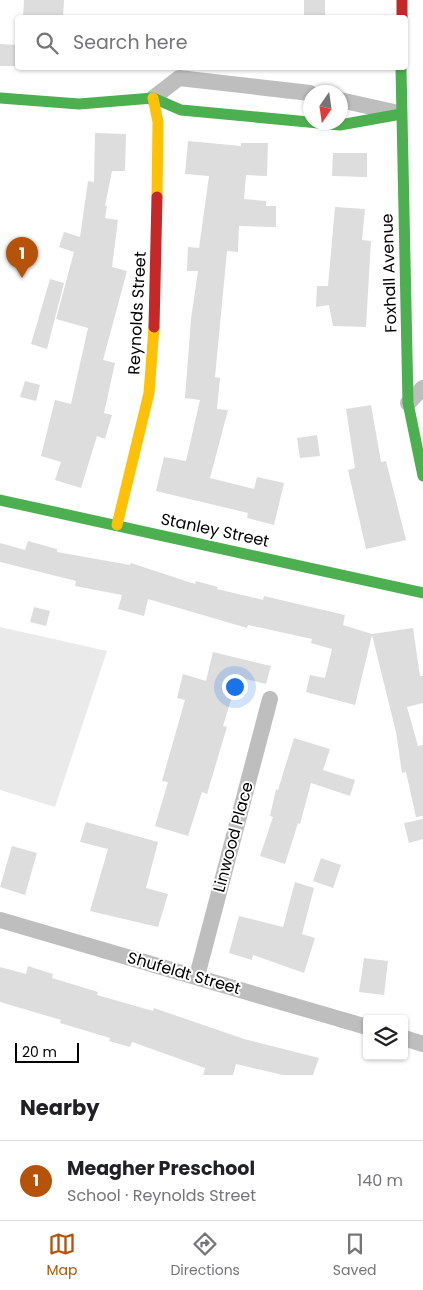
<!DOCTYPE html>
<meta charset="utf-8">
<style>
:root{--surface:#fff;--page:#f2f2f2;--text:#202124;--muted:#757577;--line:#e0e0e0;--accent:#b45309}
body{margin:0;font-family:Poppins,sans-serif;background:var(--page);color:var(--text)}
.controls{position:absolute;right:15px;bottom:15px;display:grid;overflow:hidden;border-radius:5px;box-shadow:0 1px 4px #0004}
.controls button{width:45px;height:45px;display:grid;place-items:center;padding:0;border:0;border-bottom:1px solid var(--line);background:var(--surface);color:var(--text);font:25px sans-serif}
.compass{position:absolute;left:303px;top:85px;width:45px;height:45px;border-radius:50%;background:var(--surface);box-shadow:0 1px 4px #0004;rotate:193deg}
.scale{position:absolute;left:15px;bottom:12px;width:64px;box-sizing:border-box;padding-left:5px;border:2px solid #000;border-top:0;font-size:14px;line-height:18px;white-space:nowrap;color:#000;-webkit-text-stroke:4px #fff;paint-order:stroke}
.you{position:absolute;left:234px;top:686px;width:18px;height:18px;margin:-12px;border:4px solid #fff;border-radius:50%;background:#1a73e8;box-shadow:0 0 0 8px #1a73e833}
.badge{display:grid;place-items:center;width:32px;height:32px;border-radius:50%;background:var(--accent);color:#fff;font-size:16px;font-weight:700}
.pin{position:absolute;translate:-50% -41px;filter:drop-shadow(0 1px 2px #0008)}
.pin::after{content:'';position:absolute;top:26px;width:18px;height:15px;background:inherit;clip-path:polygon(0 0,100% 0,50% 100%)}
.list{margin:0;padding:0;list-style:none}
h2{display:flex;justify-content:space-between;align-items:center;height:65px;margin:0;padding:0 20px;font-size:21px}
h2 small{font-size:16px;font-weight:400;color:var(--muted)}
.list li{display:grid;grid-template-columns:32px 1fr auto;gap:15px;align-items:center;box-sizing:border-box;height:80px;padding:0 20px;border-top:1px solid var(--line)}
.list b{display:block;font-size:19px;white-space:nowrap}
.list p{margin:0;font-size:16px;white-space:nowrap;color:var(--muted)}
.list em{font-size:16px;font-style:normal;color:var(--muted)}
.icon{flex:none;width:28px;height:28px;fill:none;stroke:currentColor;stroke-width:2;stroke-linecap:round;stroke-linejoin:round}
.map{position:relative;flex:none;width:423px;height:1075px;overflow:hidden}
.search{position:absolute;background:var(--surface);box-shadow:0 1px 4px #0004;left:15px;right:15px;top:15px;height:55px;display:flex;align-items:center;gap:12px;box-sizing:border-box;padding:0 18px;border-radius:5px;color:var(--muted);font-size:19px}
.sheet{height:145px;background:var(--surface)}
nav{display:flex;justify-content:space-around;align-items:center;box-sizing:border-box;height:70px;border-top:1px solid var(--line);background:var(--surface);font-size:14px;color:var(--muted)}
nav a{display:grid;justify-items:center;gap:2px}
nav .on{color:var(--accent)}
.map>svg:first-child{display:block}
.green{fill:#eaeaea}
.building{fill:#ddd}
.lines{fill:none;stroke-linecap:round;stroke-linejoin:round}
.street{stroke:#bebebe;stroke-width:16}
.fast{stroke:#4caf50;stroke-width:11}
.slow{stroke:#ffc107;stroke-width:11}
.jam{stroke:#c62828;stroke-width:11}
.labels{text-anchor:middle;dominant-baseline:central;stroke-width:4;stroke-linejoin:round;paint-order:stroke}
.street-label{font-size:16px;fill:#000;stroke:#fff}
</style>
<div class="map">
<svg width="423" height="1075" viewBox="0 0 423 1075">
<rect width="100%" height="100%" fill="#fff"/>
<!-- green -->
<path class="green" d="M0 627 107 651 55 807 0 790Z"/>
<!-- building -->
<g class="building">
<path d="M24 0H64L63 18H23Z"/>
<rect x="304" y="0" width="21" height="18"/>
<path d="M0 44 17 45V66H0Z"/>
<path d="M95 133 126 134 125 171H112L105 206H107L105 218 118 220 112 267 127 271 103 360 115 363 104 413 112 415 105 439 97 436 81 488 55 480 61 462 41 456 55 400 71 404 88 328 56 319 74 252 59 247 64 232 80 237 88 181 94 182Z"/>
<path d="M188 141 241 146V143H268L267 176 246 175 244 199 266 201V206H276V227L239 226 238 252 227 251 215 377 220 378 217 409 228 410 210 478 254 489 257 477 284 483 274 525 247 518 248 513 156 491 164 457 186 461 200 400 185 398 191 319 198 271H187L188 247 199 248 209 176 185 174Z"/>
<path d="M333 153H367V177L332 176Z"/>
<path d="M335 207 365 209 362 240 371 241 366 327 333 326 329 305 316 307 317 286H328Z"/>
<path d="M50 279 64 283 47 349 31 344Z"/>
<path d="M25 381 40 385 36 401 20 397Z"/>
<path d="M371 405 381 462 386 461 406 540 366 549 348 470 355 468 346 409Z"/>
<path d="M317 435 320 456 300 458 297 438Z"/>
<path d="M28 541 57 549V552L130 565 131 563 195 584 196 581 218 587 217 589 263 600 264 596 345 615 343 625 372 634 413 628 420 676H423V703L407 707 418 746 423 745V816L416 817 406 772 402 773 396 732 372 635 355 705 306 692 310 675 325 678 332 649 311 643 312 639 248 625 247 628 148 599 144 616 118 609 122 595 75 586 76 581 0 562V543L25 550Z"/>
<path d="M34 607 50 611 46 626 30 622Z"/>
<path d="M213 652 271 666 266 684 238 677 223 726 227 727 207 794 202 792 188 836 155 826 168 782 162 781 185 700 177 698 183 674 206 681Z"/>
<path d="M294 738 330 749 323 770 355 780 350 796 311 783 300 824 298 823 285 864 260 856 273 817 270 816 276 789 278 790Z"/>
<path d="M423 819V839L409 843 404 823Z"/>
<path d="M86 822 158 842 146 888 168 894 158 927 90 911 108 849 80 842Z"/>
<path d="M12 846 37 853 25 895 0 887Z"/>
<path d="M321 858 341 865 333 888 313 881Z"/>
<path d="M295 882 314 888 302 934 315 938 304 973 253 955 252 960 229 953 239 916 283 927Z"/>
<path d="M364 958 388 961 384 995 359 992Z"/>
<path d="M28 966 53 974 52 978 98 992 97 995 153 1011 154 1008 244 1039 319 1058 313 1075H283L236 1064 233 1075H203L205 1068 132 1042 130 1047 109 1041 110 1038 60 1023 61 1020 0 1002V967L26 974Z"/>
</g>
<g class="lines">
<!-- street -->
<g class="street">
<path d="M153 98 179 78 310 93"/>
<path d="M340 100 394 112"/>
<path d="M408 403 423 388"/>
<path d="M0 920 367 1027"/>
<path d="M197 976 270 699"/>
<path d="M404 1038 423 1044"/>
</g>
<!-- fast -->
<g class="fast">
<path d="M401 68 408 403 423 476"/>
<path d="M0 98 79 104 153 98 181 110 340 125 401 114"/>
<path d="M0 500 423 593"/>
</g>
<!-- slow -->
<g class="slow">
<path d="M153 98 158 122 157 197"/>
<path d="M117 525 149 393 154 327"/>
</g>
<!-- jam -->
<g class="jam">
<path d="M402 0V18"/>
<path d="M154 327 157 197"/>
</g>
</g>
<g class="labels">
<!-- street labels -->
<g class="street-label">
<text transform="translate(389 273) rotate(-92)">Foxhall Avenue</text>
<text transform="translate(137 313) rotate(-87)">Reynolds Street</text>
<text transform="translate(215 530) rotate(12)">Stanley Street</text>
<text transform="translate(233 837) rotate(-75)">Linwood Place</text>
<text transform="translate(184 973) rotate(16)">Shufeldt Street</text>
</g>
</g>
</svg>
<div class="controls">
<button><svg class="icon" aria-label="layers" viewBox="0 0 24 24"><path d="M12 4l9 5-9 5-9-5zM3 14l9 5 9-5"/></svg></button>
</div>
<svg class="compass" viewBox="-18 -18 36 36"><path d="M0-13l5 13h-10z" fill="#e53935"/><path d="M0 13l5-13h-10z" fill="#757577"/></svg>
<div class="scale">20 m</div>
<div class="you"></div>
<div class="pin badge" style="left:22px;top:278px">1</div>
<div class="search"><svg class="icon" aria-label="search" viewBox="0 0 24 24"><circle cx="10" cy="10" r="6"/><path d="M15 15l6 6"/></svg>Search here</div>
</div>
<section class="sheet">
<h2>Nearby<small></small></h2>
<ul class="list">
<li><span class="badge">1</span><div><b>Meagher Preschool</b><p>School · Reynolds Street</p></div><em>140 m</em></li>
</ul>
</section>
<nav>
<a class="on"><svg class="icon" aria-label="map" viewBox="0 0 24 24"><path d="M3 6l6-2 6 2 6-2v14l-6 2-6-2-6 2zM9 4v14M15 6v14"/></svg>Map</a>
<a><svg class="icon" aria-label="directions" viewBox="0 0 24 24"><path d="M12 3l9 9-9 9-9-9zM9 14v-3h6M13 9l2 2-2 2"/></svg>Directions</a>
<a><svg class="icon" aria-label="saved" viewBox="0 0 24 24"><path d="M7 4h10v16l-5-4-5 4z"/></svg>Saved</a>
</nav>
